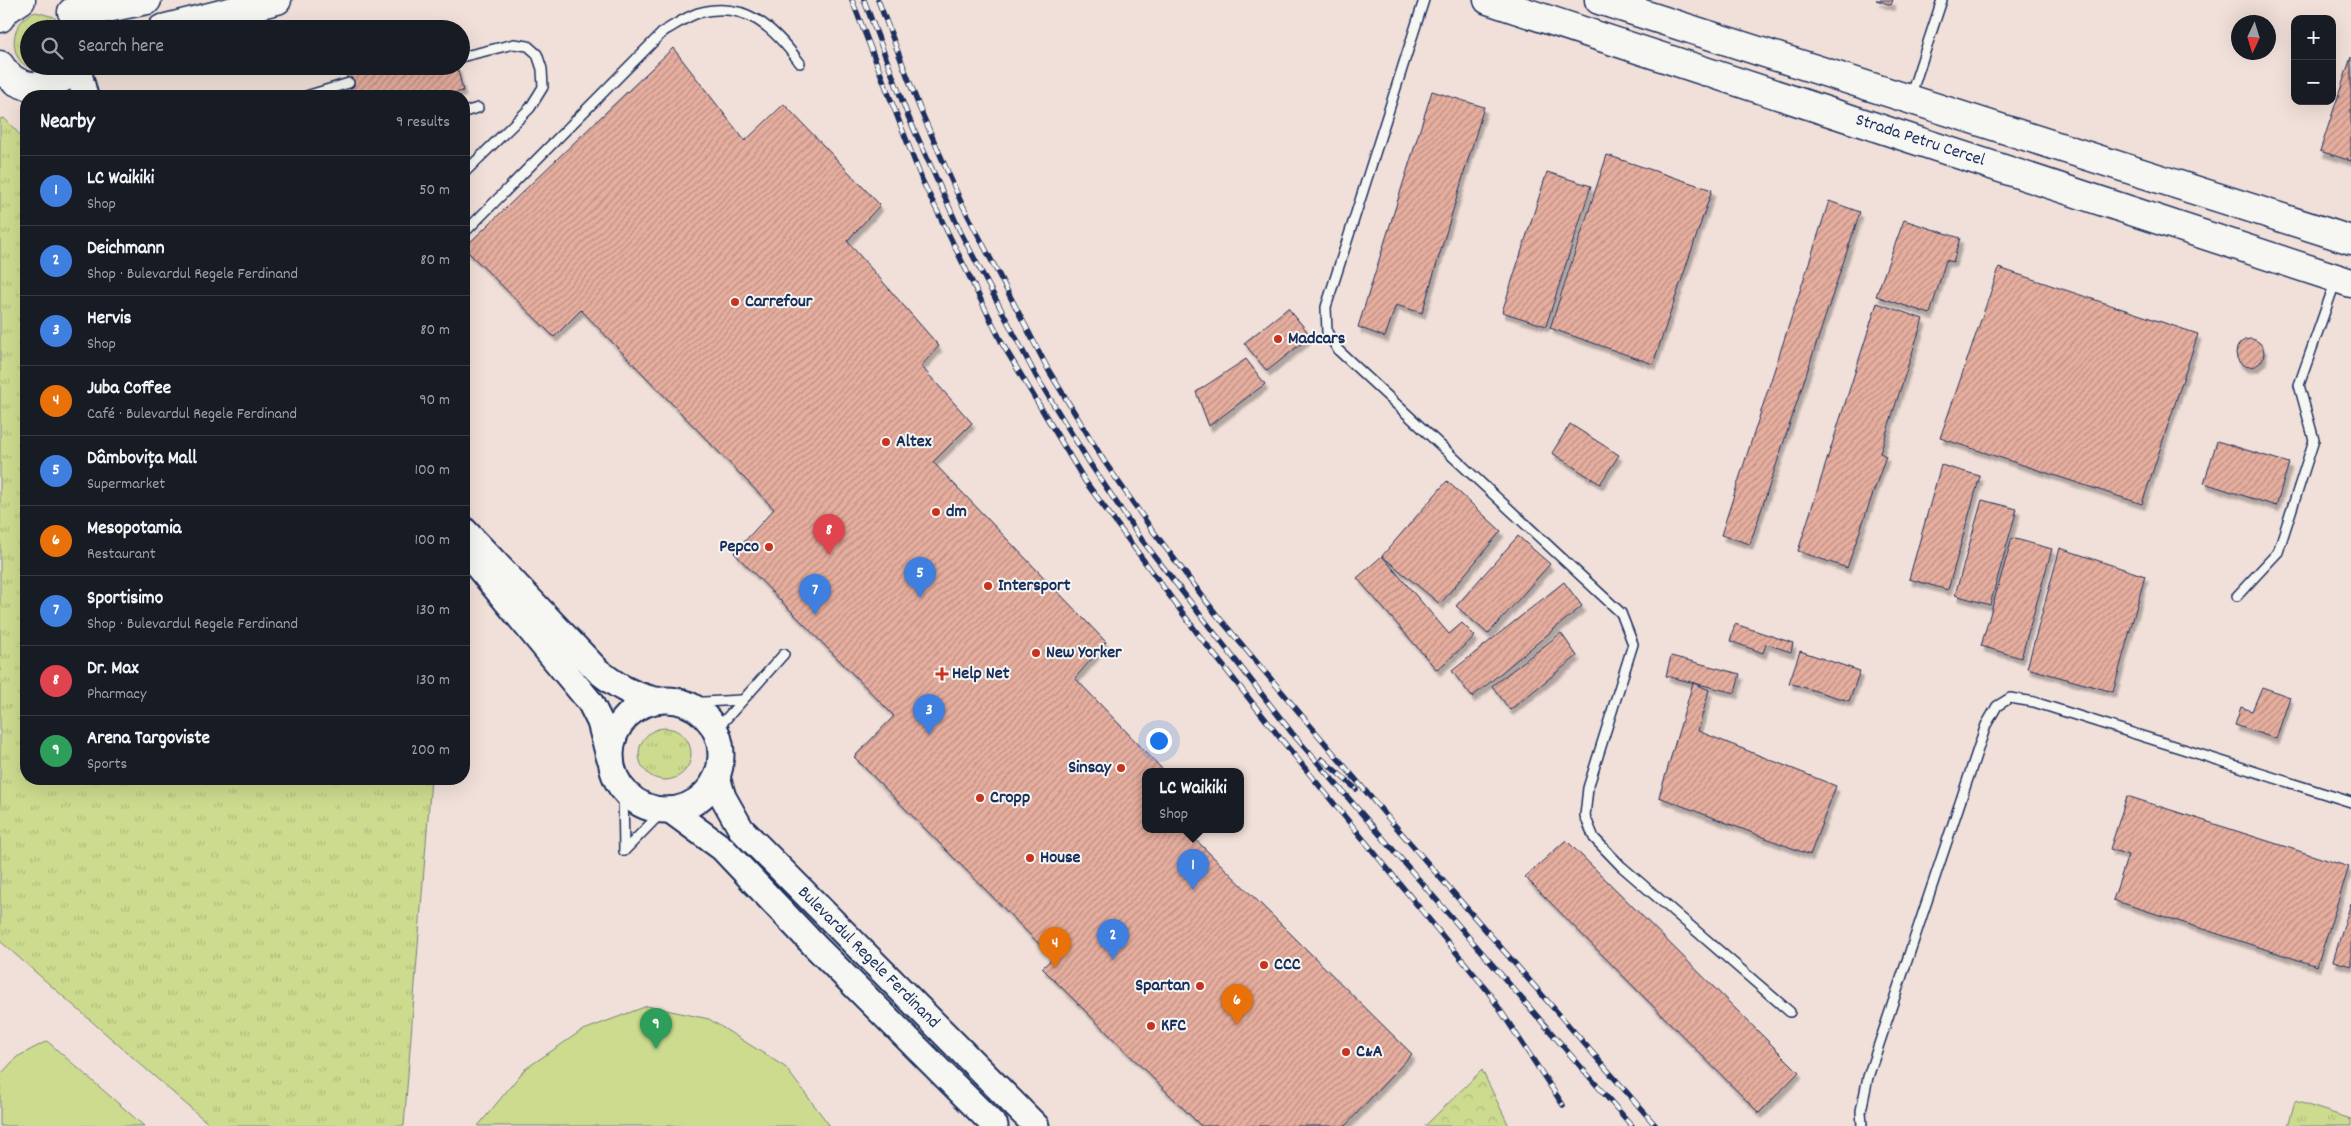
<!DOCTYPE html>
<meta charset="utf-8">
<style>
:root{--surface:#171b24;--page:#242831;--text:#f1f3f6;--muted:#9ea1a6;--line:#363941;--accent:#db2777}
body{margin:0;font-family:Dekko,sans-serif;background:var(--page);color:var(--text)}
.controls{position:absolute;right:15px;top:15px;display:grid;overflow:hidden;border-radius:10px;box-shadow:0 5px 20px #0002}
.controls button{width:45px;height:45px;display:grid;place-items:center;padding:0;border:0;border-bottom:1px solid var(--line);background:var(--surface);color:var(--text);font:25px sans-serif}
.compass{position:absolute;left:2231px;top:15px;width:45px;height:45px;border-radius:50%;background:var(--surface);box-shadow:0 5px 20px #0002;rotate:184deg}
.you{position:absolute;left:1158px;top:740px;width:18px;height:18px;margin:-12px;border:4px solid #fff;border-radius:50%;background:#1a73e8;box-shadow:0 0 0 8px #1a73e833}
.badge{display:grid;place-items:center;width:32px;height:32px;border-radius:50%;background:var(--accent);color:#fff;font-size:16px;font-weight:700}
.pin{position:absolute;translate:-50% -41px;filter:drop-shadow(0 1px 2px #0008)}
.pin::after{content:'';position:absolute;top:26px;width:18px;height:15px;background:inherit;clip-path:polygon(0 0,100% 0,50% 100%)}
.popup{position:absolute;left:1142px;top:768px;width:102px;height:65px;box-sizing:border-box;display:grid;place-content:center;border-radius:10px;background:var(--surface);filter:drop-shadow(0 1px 4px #0005);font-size:16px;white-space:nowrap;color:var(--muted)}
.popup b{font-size:19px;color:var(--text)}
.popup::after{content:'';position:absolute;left:50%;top:100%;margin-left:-10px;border:10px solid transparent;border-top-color:var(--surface)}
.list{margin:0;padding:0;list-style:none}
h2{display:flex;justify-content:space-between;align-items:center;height:65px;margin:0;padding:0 20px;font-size:21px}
h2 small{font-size:16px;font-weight:400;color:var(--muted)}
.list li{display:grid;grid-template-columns:32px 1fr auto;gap:15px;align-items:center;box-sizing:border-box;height:70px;padding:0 20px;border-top:1px solid var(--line)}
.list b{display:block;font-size:19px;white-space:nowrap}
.list p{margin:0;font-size:16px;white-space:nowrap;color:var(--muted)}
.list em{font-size:16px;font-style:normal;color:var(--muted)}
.icon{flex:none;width:28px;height:28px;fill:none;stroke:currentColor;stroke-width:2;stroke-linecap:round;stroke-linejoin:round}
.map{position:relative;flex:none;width:2351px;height:1126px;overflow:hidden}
.search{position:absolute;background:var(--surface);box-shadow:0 5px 20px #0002;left:20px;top:20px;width:450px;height:55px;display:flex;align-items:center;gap:12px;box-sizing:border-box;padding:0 18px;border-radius:28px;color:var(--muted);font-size:19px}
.panel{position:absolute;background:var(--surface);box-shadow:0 5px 20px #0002;left:20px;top:90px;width:450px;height:695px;border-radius:20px}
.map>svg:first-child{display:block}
.grass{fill:url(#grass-tufts);stroke:#748576}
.park{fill:url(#park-crowns);stroke:#748576}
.pitch{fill:#ccdb8e;stroke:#748576}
.building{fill:url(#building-hatch);stroke:#1b2f5e;filter:url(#shadow)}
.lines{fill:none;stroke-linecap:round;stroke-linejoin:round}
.service-casing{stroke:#1b2f5e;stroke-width:12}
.secondary-casing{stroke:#1b2f5e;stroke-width:29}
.primary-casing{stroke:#1b2f5e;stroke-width:31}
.service{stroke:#f6f6f2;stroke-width:9}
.secondary{stroke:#f6f6f2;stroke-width:25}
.primary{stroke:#f6f6f2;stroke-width:28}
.rail-casing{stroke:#1b2f5e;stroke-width:5.5}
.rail{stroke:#f6f6f2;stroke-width:4;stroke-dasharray:11;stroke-linecap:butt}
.poi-dot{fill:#c8321e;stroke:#f6f6f2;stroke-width:2}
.labels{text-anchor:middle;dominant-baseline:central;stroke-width:4;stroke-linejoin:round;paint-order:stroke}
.street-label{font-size:18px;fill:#1b2f5e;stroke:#f6f6f2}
.poi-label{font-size:18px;font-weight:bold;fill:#1b2f5e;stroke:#f6f6f2;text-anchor:start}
</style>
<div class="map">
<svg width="2351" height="1126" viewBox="0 0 2351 1126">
<defs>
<pattern id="grass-tufts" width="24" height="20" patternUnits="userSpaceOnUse" patternTransform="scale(1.25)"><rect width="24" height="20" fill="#ccdb8e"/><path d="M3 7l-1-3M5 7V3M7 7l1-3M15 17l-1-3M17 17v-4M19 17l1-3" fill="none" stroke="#afbc7d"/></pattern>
<pattern id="park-crowns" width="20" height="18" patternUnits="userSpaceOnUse" patternTransform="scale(1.25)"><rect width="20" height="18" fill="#ccdb8e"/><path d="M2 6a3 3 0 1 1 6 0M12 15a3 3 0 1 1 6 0" fill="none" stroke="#afbc7d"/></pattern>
<pattern id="building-hatch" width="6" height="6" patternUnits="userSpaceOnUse" patternTransform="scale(1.25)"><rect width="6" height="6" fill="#e6ae9e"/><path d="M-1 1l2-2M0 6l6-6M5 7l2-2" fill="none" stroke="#ba8e84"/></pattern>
<filter id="shadow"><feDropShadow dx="3" dy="5.5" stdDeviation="1" flood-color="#0004"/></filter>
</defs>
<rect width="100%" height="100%" fill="#f1e0d9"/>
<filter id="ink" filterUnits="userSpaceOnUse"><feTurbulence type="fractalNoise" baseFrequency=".02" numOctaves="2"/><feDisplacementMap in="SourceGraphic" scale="10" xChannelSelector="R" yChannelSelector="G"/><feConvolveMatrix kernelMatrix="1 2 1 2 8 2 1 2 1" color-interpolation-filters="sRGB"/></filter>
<g filter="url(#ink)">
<!-- grass -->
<g class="grass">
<path d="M36 12 54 17 64 29H29V66H51C11 83 0 23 36 12Z"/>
<path d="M4 118 26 141V779H431L404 1126H211L0 941V119Z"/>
<circle cx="665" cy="754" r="26"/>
<path d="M2295 1101 2351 1119V1126H2288Z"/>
</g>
<!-- park -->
<path class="park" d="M1482 1070 1509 1126H1425Z"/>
<!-- pitch -->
<g class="pitch">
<path d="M647 1006 709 1019 785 1067 830 1126H478L525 1069 581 1031Z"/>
<path d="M47 1041 144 1126H0V1075L17 1057Z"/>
</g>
<!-- building -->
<g class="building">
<path d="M1876 0H1893L1891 5Z"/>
<path d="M673 48 745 141 784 104 880 205 847 241 939 346 921 366 972 423 933 462 1106 642 1075 678 1164 771H1146V829H1185L1412 1054 1345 1126H1201L1042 968 1053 958 854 757 894 716 734 553 774 509 581 310 554 337 464 248Z"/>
<path d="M2351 57V161L2320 151Z"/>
<path d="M344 66H457L463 91 442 96H352Z"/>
<path d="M1432 91 1484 107 1422 313 1396 305 1385 337 1358 327Z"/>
<path d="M1607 155 1712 190 1653 364 1550 328Z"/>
<path d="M1547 172 1591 186 1546 326 1502 312Z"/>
<path d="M1829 201 1860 212 1750 544 1721 535Z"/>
<path d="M1904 220 1960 238 1953 262 1946 260 1930 314 1876 296Z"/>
<path d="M1999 268 2198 334 2142 504 1940 438Z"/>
<path d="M1877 303 1923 319 1880 453 1886 456 1847 568 1798 551Z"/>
<path d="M1288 308 1311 336 1267 371 1244 343Z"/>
<circle cx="2250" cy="353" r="14"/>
<path d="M1246 359 1265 384 1209 426 1196 392Z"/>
<path d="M1570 424 1619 455 1600 484 1552 453Z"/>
<path d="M2217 441 2289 463 2276 506 2204 483Z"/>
<path d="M1941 465 1980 476 1948 590 1909 579Z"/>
<path d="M1447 481 1501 531 1440 604 1382 556Z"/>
<path d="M1982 500 2017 509 1990 605 1955 595Z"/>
<path d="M1518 536 1550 564 1488 634 1456 606Z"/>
<path d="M2012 538 2052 549 2021 658 1981 646Z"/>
<path d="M2060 548 2145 576 2113 692 2027 668Z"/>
<path d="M1382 556 1449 634 1462 623 1475 636 1437 670 1357 578Z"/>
<path d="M1564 582 1582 606 1472 697 1452 671Z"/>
<path d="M1735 624 1793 643 1791 652 1766 644 1763 653 1730 641Z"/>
<path d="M1561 633 1577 656 1510 710 1492 686Z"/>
<path d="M1800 651 1860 671 1849 701 1789 683Z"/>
<path d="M1671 656 1740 674 1735 693 1666 676Z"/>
<path d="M1693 683 1709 690 1698 731 1836 786 1810 855 1659 797Z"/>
<path d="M2262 687 2290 697 2276 739 2235 725 2241 707 2252 711Z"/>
<path d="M2127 796 2349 867 2317 966 2113 900 2128 855 2110 849Z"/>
<path d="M1566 840 1799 1072 1759 1113 1525 877Z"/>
<path d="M2351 903V966L2333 961Z"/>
</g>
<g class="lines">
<!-- service casing -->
<g class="service-casing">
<g id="service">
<path d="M1424 0 1326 307 1327 332 1338 350 1621 613 1633 644 1588 788 1585 816 1594 838 1621 866 1790 1012"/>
<path d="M461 57 514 44 528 46 537 54 542 69 543 87 530 108 464 173"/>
<path d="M306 96 349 83"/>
<path d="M1910 97 1942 0"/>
<path d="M464 112 478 108"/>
<path d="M464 233 664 31C675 25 686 17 698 13 746 0 774 28 800 63"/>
<path d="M2237 596 2278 552 2314 440 2299 385 2336 280"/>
<path d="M685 703 741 700"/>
<path d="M716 730 784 654"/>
<path d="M623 790 624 851"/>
<path d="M624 851 664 810"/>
<path d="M1862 1126 1861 1111 1868 1077 1986 725 1997 706 2010 698 2034 702 2351 802"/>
</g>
</g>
<!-- secondary casing -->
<g class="secondary-casing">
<g id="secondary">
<path d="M77 66 85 96"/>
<path d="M464 530 598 671C618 687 631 694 655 700"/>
<path d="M464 550 590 702 600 722 609 756"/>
<circle cx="666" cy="755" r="55"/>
<path d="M717 777 723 797 741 829 1036 1126"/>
<path d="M670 810 722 848 813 944 995 1126"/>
</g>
</g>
<!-- primary casing -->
<g class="primary-casing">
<g id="primary">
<path d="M1488 0 2351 283"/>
<path d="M1599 0 2351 240"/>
<path d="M72 12 97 10 147 0"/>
<path d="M0 18 4 11 21 0"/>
<path d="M162 29 277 0"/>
<path d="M0 65C19 96 55 90 76 66"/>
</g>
</g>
<!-- service -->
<use href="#service" class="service"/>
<!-- secondary -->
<use href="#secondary" class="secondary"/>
<!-- primary -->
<use href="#primary" class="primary"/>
<!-- rail casing -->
<g class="rail-casing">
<g id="rail">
<path d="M852 0 922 180 1003 345 1085 481 1198 634 1281 739 1487 990 1563 1105"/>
<path d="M864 0 908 116 960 231 1036 376 1091 465 1139 536 1292 733 1632 1126"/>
<path d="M878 0 920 109 961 202 1049 371 1104 461 1150 527 1216 614 1384 813 1656 1126"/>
<path d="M1322 759 1356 789"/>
</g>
</g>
<!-- rail -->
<use href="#rail" class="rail"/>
</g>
</g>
<!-- markers -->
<g class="poi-dot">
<circle cx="735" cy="302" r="5"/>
<circle cx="1278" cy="339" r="5"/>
<circle cx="886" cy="442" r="5"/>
<circle cx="936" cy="512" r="5"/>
<circle cx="769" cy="547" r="5"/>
<circle cx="988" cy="586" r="5"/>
<circle cx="1036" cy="653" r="5"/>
<path d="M939.5 666.5h5v5h5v5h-5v5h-5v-5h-5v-5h5z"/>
<circle cx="1121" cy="768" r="5"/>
<circle cx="980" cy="798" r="5"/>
<circle cx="1030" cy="858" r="5"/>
<circle cx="1264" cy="965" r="5"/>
<circle cx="1200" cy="986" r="5"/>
<circle cx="1151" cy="1026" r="5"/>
<circle cx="1346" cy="1052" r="5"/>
</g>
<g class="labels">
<!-- street labels -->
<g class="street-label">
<text transform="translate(1920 141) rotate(18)">Strada Petru Cercel</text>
<text transform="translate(868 958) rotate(45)">Bulevardul Regele Ferdinand</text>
</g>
<!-- poi labels -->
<g class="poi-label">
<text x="745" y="302">Carrefour</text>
<text x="1288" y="339">Madcars</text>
<text x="896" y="442">Altex</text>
<text x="946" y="512">dm</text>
<text x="759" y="547" text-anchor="end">Pepco</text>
<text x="998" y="586">Intersport</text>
<text x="1046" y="653">New Yorker</text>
<text x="952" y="674">Help Net</text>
<text x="1111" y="768" text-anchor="end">Sinsay</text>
<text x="990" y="798">Cropp</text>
<text x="1040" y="858">House</text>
<text x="1274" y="965">CCC</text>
<text x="1190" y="986" text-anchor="end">Spartan</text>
<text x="1161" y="1026">KFC</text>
<text x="1356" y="1052">C&amp;A</text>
</g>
</g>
</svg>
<div class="controls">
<button>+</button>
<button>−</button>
</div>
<svg class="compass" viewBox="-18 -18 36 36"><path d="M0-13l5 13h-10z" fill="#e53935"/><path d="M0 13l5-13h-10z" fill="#9ea1a6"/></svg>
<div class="you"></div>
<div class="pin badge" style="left:1193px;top:890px;background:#3f7fe0">1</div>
<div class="popup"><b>LC Waikiki</b>Shop</div>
<div class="pin badge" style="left:1113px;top:960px;background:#3f7fe0">2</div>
<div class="pin badge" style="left:929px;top:735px;background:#3f7fe0">3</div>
<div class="pin badge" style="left:1055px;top:968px;background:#e8710a">4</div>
<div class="pin badge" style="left:920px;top:598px;background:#3f7fe0">5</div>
<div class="pin badge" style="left:1237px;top:1025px;background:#e8710a">6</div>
<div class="pin badge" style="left:815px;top:615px;background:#3f7fe0">7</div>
<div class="pin badge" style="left:829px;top:555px;background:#e0444e">8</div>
<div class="pin badge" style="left:656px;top:1049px;background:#2e9e5b">9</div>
<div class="search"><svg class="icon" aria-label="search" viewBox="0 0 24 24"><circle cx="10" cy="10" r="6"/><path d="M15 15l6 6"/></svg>Search here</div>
<section class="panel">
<h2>Nearby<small>9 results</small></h2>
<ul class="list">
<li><span class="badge" style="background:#3f7fe0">1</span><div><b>LC Waikiki</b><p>Shop</p></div><em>50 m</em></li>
<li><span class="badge" style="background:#3f7fe0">2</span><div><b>Deichmann</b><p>Shop · Bulevardul Regele Ferdinand</p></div><em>80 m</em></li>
<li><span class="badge" style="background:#3f7fe0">3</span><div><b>Hervis</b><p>Shop</p></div><em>80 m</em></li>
<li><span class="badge" style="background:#e8710a">4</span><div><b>Juba Coffee</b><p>Café · Bulevardul Regele Ferdinand</p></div><em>90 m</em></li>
<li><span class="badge" style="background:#3f7fe0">5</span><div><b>Dâmbovița Mall</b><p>Supermarket</p></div><em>100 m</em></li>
<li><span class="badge" style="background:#e8710a">6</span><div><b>Mesopotamia</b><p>Restaurant</p></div><em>100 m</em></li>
<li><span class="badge" style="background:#3f7fe0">7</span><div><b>Sportisimo</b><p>Shop · Bulevardul Regele Ferdinand</p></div><em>130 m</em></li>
<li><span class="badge" style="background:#e0444e">8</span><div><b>Dr. Max</b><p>Pharmacy</p></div><em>130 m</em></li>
<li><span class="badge" style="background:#2e9e5b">9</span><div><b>Arena Targoviste</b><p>Sports</p></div><em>200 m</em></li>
</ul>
</section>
</div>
